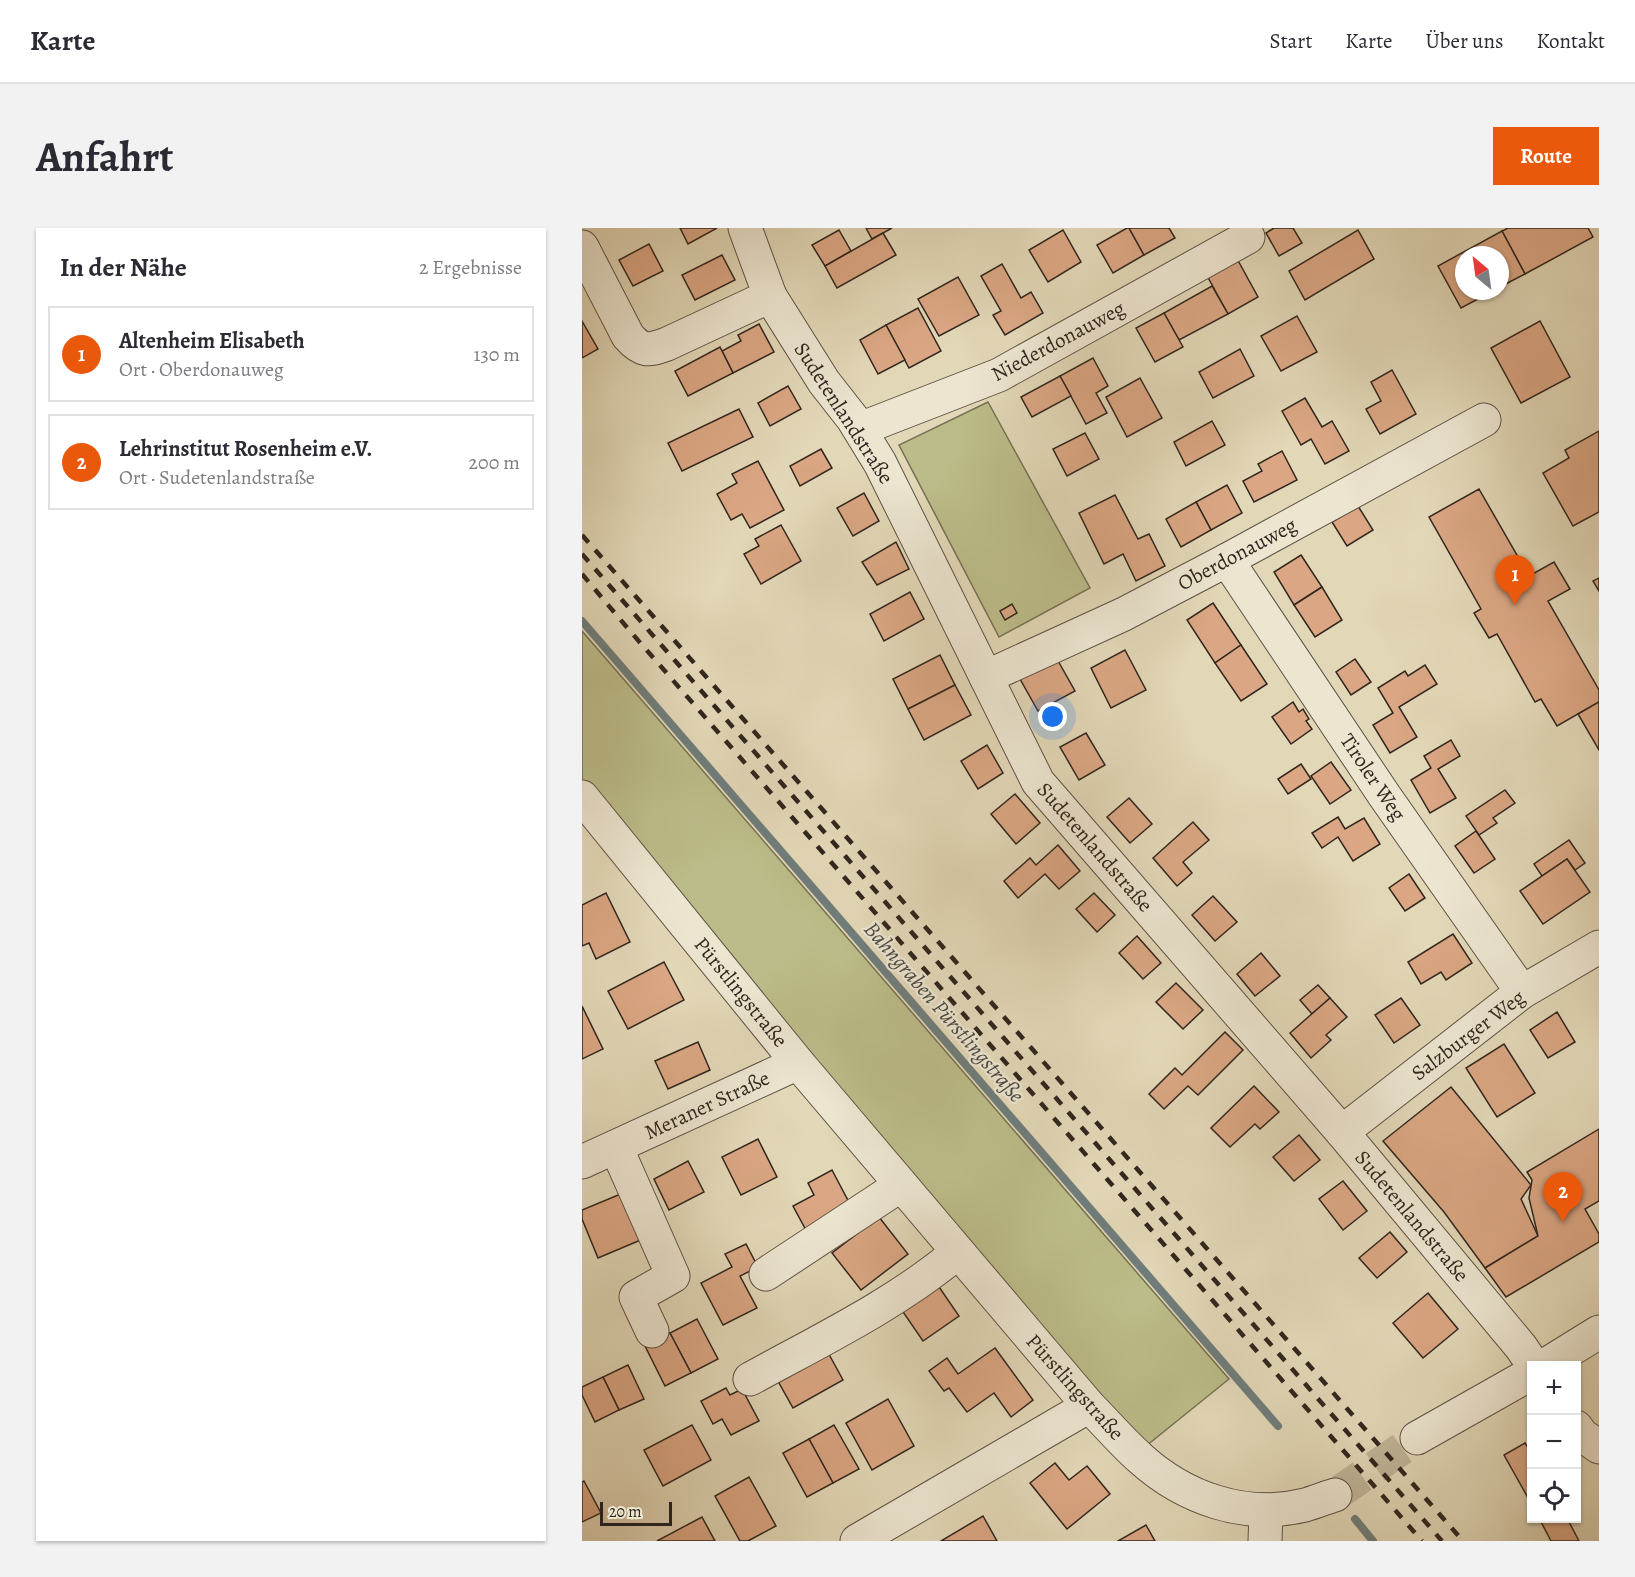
<!DOCTYPE html>
<html lang="de">
<meta charset="utf-8">
<style>
:root{--surface:#fff;--page:#f2f2f3;--text:#2b2b33;--muted:#7c7c81;--line:#e1e1e2;--accent:#ea580c}
body{margin:0;font-family:Alegreya,serif;background:var(--page);color:var(--text)}
.controls{position:absolute;right:18px;bottom:18px;display:grid;overflow:hidden;border-radius:0px;box-shadow:0 2px 4px #0004}
.controls button{width:54px;height:54px;display:grid;place-items:center;padding:0;border:0;border-bottom:2px solid var(--line);background:var(--surface);color:var(--text);font:30px sans-serif}
.compass{position:absolute;left:873px;top:18px;width:54px;height:54px;border-radius:50%;background:var(--surface);box-shadow:0 2px 4px #0004;rotate:331deg}
.scale{position:absolute;left:18px;bottom:15px;width:72px;box-sizing:border-box;padding-left:6px;border:3px solid #31261e;border-top:0;font-size:16px;line-height:21px;white-space:nowrap;color:#31261e;-webkit-text-stroke:4px #ece5d0;paint-order:stroke}
.you{position:absolute;left:471px;top:489px;width:21px;height:21px;margin:-15px;border:4px solid #fff;border-radius:50%;background:#1a73e8;box-shadow:0 0 0 9px #1a73e833}
.badge{display:grid;place-items:center;width:39px;height:39px;border-radius:50%;background:var(--accent);color:#fff;font-size:20px;font-weight:700}
.pin{position:absolute;translate:-50% -50px;filter:drop-shadow(0 2px 3px #0008)}
.pin::after{content:'';position:absolute;top:32px;width:21px;height:18px;background:inherit;clip-path:polygon(0 0,100% 0,50% 100%)}
.list{margin:0;padding:0;list-style:none}
h2{display:flex;justify-content:space-between;align-items:center;height:78px;margin:0;padding:0 24px;font-size:26px}
h2 small{font-size:20px;font-weight:400;color:var(--muted)}
.list li{display:grid;grid-template-columns:39px 1fr auto;gap:18px;align-items:center;box-sizing:border-box;height:96px;margin:0 12px 12px;padding:0 12px;border:2px solid var(--line);border-radius:0px}
.list b{display:block;font-size:22px;white-space:nowrap}
.list p{margin:0;font-size:20px;white-space:nowrap;color:var(--muted)}
.list em{font-size:20px;font-style:normal;color:var(--muted)}
.icon{flex:none;width:33px;height:33px;fill:none;stroke:currentColor;stroke-width:2;stroke-linecap:round;stroke-linejoin:round}
.map{position:relative;flex:none;width:1017px;height:1313px;overflow:hidden;border-radius:0px}
header{display:flex;align-items:center;gap:36px;box-sizing:border-box;height:84px;padding:0 30px;background:var(--surface);border-bottom:2px solid var(--line)}
header strong{font-size:28px}
nav{display:flex;gap:33px;margin-inline-start:auto;font-size:21px}
.intro{display:flex;align-items:center;justify-content:space-between;box-sizing:border-box;height:144px;padding:0 36px}
h1{margin:0;font-size:42px}
.button{padding:15px 27px;border-radius:0px;background:var(--accent);color:#fff;font-size:21px;font-weight:700}
main{display:flex;gap:36px;padding:0 36px}
aside{flex:1;background:var(--surface);border-radius:0px;box-shadow:0 2px 4px #0004}
.map>svg:first-child{display:block}
.green{fill:#bbbc89;stroke:#767154;stroke-width:1.5}
.lines{fill:none;stroke-linecap:round;stroke-linejoin:round}
.stream{stroke:#6f7d7b;stroke-width:8}
.building{fill:#daa683;stroke:#31261e;stroke-width:1.5}
.minor-tunnel{stroke:#bfb498;stroke-width:33;stroke-dasharray:33 16;stroke-linecap:butt}
.minor-casing{stroke:#5d5244;stroke-width:35}
.minor{stroke:#ece5d0;stroke-width:33}
.rail{stroke:#31261e;stroke-width:4.5;stroke-dasharray:10 10;stroke-linecap:butt}
.labels{text-anchor:middle;dominant-baseline:central;stroke-width:4.5;stroke-linejoin:round;paint-order:stroke}
.street-label{font-size:21px;fill:#31261e;stroke:#ece5d0}
.water-label{font-size:22px;font-style:italic;fill:#4b4a45;stroke:#ece5d0}
</style>
<header>
<strong>Karte</strong>
<nav><a>Start</a><a>Karte</a><a>Über uns</a><a>Kontakt</a></nav>
</header>
<div class="intro"><h1>Anfahrt</h1><a class="button">Route</a></div>
<main>
<aside>
<h2>In der Nähe<small>2 Ergebnisse</small></h2>
<ul class="list">
<li><span class="badge">1</span><div><b>Altenheim Elisabeth</b><p>Ort · Oberdonauweg</p></div><em>130 m</em></li>
<li><span class="badge">2</span><div><b>Lehrinstitut Rosenheim e.V.</b><p>Ort · Sudetenlandstraße</p></div><em>200 m</em></li>
</ul>
</aside>
<div class="map">
<svg width="1017" height="1313" viewBox="0 0 1017 1313">
<rect width="100%" height="100%" fill="#e2d7b7"/>
<filter id="stains"><feTurbulence type="fractalNoise" baseFrequency=".00333" numOctaves="4"/><feColorMatrix values="0 0 0 0 .2 0 0 0 0 .09 0 0 0 0 .02 0 0 0 .5 -.17"/></filter>
<radialGradient id="worn" r=".72"><stop offset=".6" stop-color="#630" stop-opacity="0"/><stop offset="1" stop-color="#630" stop-opacity=".3"/></radialGradient>
<!-- green -->
<g class="green">
<path d="M406 174 508 360 417 409 317 217Z"/>
<path d="M0 403 647 1151 564 1218 517 1172 0 554Z"/>
</g>
<g class="lines">
<!-- stream -->
<g class="stream">
<path d="M0 393 696 1198"/>
<path d="M773 1291 791 1313"/>
</g>
</g>
<!-- building -->
<g class="building">
<path d="M98 0H135L106 16Z"/>
<path d="M284 0H310L290 11Z"/>
<path d="M545 0H547L562 27 531 45 515 17Z"/>
<path d="M547 0H587L593 10 562 27Z"/>
<path d="M692 0H711L720 15 697 28 684 5Z"/>
<path d="M926 0H1006L1011 9 943 46 920 3Z"/>
<path d="M257 2 269 23 243 38 230 17Z"/>
<path d="M481 2 499 34 466 54 447 22Z"/>
<path d="M776 2 792 31 723 72 707 43Z"/>
<path d="M920 3 943 46 918 59V27H882V63H911L879 80 856 38Z"/>
<path d="M301 5 314 27 255 60 243 38Z"/>
<path d="M67 16 81 43 51 58 37 32Z"/>
<path d="M140 27 153 52 113 72 100 47Z"/>
<path d="M653 27 676 69 646 86 623 44Z"/>
<path d="M420 36 439 70 449 64 461 85 423 107 411 87 419 83 399 48Z"/>
<path d="M376 49 397 87 357 108 336 71Z"/>
<path d="M630 58 646 86 597 112 582 85Z"/>
<path d="M336 80 359 123 327 140 304 97Z"/>
<path d="M582 85 601 119 573 134 554 100Z"/>
<path d="M715 88 735 124 699 143 679 108Z"/>
<path d="M0 93 16 121 0 130Z"/>
<path d="M958 93 988 149 939 175 909 120Z"/>
<path d="M177 96 192 124 151 145 140 123 159 113 156 107Z"/>
<path d="M304 97 323 132 296 146 278 112Z"/>
<path d="M138 119 151 145 106 168 93 143Z"/>
<path d="M658 121 672 148 631 170 617 144Z"/>
<path d="M511 130 526 158 514 165 525 185 504 196 478 148Z"/>
<path d="M810 142 834 186 798 206 784 181 799 173 789 154Z"/>
<path d="M478 148 489 168 450 189 439 169Z"/>
<path d="M558 150 580 190 545 209 524 169Z"/>
<path d="M206 158 219 181 188 198 176 175Z"/>
<path d="M723 170 740 199 750 193 767 223 743 236 729 211 719 217 700 183Z"/>
<path d="M157 181 171 209 100 243 86 215Z"/>
<path d="M630 193 643 217 604 238 592 214Z"/>
<path d="M1017 203V284L991 298 961 245 987 230 983 222Z"/>
<path d="M503 205 517 231 485 248 471 221Z"/>
<path d="M239 221 250 240 218 258 208 238Z"/>
<path d="M700 223 715 252 672 274 661 253 680 243 676 236Z"/>
<path d="M176 233 202 282 168 300 160 286 149 292 135 266 155 255 150 246Z"/>
<path d="M645 257 660 285 629 302 614 274Z"/>
<path d="M897 261 947 348 972 334 988 361 966 373 1017 462V474L975 498 959 471 953 474 915 406 907 410 892 385 899 381 847 289Z"/>
<path d="M282 265 297 293 271 308 255 280Z"/>
<path d="M533 267 556 311 567 306 583 338 554 353 541 326 522 336 497 285Z"/>
<path d="M614 274 629 302 599 319 584 291Z"/>
<path d="M776 278 791 302 765 318 750 294Z"/>
<path d="M199 297 219 333 179 356 162 326 177 318 173 311Z"/>
<path d="M314 314 327 341 295 357 280 334Z"/>
<path d="M719 327 740 359 712 377 692 344Z"/>
<path d="M1017 350V363L1011 353Z"/>
<path d="M740 359 760 392 733 409 712 377Z"/>
<path d="M328 364 342 391 302 413 288 386Z"/>
<path d="M631 375 659 417 633 435 605 392Z"/>
<path d="M430 376 435 385 423 392 418 383Z"/>
<path d="M659 417 685 456 659 473 633 435Z"/>
<path d="M543 422 564 462 529 480 509 440Z"/>
<path d="M358 427 373 457 326 481 311 451Z"/>
<path d="M475 431 493 463 456 483 438 451Z"/>
<path d="M773 431 789 454 769 467 754 444Z"/>
<path d="M843 437 855 456 817 479 835 509 808 525 791 497 811 485 796 460 823 443 826 448Z"/>
<path d="M373 457 389 487 342 512 326 481Z"/>
<path d="M711 474 717 484 721 481 727 491 724 493 730 501 709 516 690 489Z"/>
<path d="M1017 474V522L996 486Z"/>
<path d="M504 505 523 537 497 552 478 519Z"/>
<path d="M869 512 878 528 856 541 874 570 848 585 829 552 849 540 842 528Z"/>
<path d="M405 517 421 545 396 561 379 533Z"/>
<path d="M749 534 769 562 748 576 729 548Z"/>
<path d="M719 536 729 551 706 566 696 551Z"/>
<path d="M923 562 933 575 911 590 915 595 897 607 884 588Z"/>
<path d="M433 566 458 595 434 616 409 586Z"/>
<path d="M547 570 570 596 548 615 525 589Z"/>
<path d="M756 589 763 601 782 590 798 616 771 633 756 609 740 620 730 605Z"/>
<path d="M611 594 627 612 601 634 610 645 595 658 571 630Z"/>
<path d="M894 603 913 631 892 645 873 618Z"/>
<path d="M987 612 1003 635 993 642 985 631 960 648 952 636Z"/>
<path d="M476 617 498 643 477 661 463 646 436 670 422 653 448 630 454 637Z"/>
<path d="M985 631 1008 664 961 696 938 663Z"/>
<path d="M827 646 843 670 823 683 807 660Z"/>
<path d="M24 665 48 714 14 731 7 715 0 718V677Z"/>
<path d="M512 665 533 687 515 704 494 681Z"/>
<path d="M631 668 655 694 633 713 610 687Z"/>
<path d="M871 706 890 735 864 752 859 744 839 756 826 734Z"/>
<path d="M555 708 579 735 561 751 537 725Z"/>
<path d="M679 725 698 748 673 768 655 746Z"/>
<path d="M82 734 102 772 46 801 26 763Z"/>
<path d="M594 755 621 782 601 801 574 774Z"/>
<path d="M736 757 748 770 730 786 718 772Z"/>
<path d="M748 770 765 789 744 807 749 812 729 830 708 805Z"/>
<path d="M819 770 838 797 812 815 793 787Z"/>
<path d="M0 778 21 821 0 831Z"/>
<path d="M975 784 993 814 966 830 948 802Z"/>
<path d="M643 804 661 822 616 867 606 858 582 881 567 866 593 840 600 847Z"/>
<path d="M116 814 128 842 86 861 73 833Z"/>
<path d="M922 816 953 865 915 889 884 840Z"/>
<path d="M672 858 697 884 678 901 673 896 648 919 629 900Z"/>
<path d="M869 859 949 957 939 971 956 1008 903 1040 862 984 801 913Z"/>
<path d="M1017 901V973L1003 981 1017 1006V1014L924 1069 903 1040 956 1008 947 970 950 952 945 944Z"/>
<path d="M717 907 738 932 712 953 691 929Z"/>
<path d="M176 911 195 949 159 967 140 929Z"/>
<path d="M106 933 122 964 87 982 72 951Z"/>
<path d="M250 942 270 980 225 1004 211 978 232 967 226 955Z"/>
<path d="M761 953 785 983 761 1002 737 971Z"/>
<path d="M41 965 61 1011 16 1030 0 991V982Z"/>
<path d="M297 989 326 1026 279 1062 250 1025Z"/>
<path d="M808 1004 825 1024 795 1050 777 1030Z"/>
<path d="M164 1016 176 1039 158 1048 175 1080 141 1097 119 1055 150 1039 143 1026Z"/>
<path d="M355 1056 377 1088 341 1113 319 1081Z"/>
<path d="M846 1065 876 1101 841 1130 811 1095Z"/>
<path d="M115 1091 136 1131 109 1145 88 1105Z"/>
<path d="M88 1105 109 1145 83 1158 63 1118Z"/>
<path d="M243 1119 261 1152 211 1180 192 1146Z"/>
<path d="M413 1120 451 1172 429 1189 412 1165 385 1184 367 1160 362 1163 347 1143 365 1130 376 1146Z"/>
<path d="M46 1137 62 1171 37 1182 21 1149Z"/>
<path d="M21 1149 37 1182 13 1194 0 1167V1159Z"/>
<path d="M144 1160 148 1167 160 1161 177 1193 149 1207 140 1191 131 1196 119 1173Z"/>
<path d="M306 1171 332 1218 290 1242 264 1195Z"/>
<path d="M110 1197 129 1232 81 1258 62 1222Z"/>
<path d="M252 1197 277 1241 251 1255 227 1211Z"/>
<path d="M227 1211 251 1255 225 1269 201 1225Z"/>
<path d="M943 1215 950 1226V1277L922 1227Z"/>
<path d="M473 1235 487 1252 505 1238 528 1266 485 1301 448 1255Z"/>
<path d="M167 1249 194 1298 166 1313H158L133 1268Z"/>
<path d="M2 1253 19 1285 0 1294V1254Z"/>
<path d="M401 1288 415 1313H359Z"/>
<path d="M120 1289 133 1313H75Z"/>
<path d="M957 1290H985L997 1313H969Z"/>
<path d="M564 1297 573 1313H536Z"/>
</g>
<g class="lines">
<!-- minor-tunnel -->
<path class="minor-tunnel" d="M753 1267 835 1210"/>
<!-- minor casing -->
<g class="minor-casing">
<g id="minor">
<path d="M163 0 188 68 242 154 271 191 298 235 456 554 760 904 939 1119 952 1138"/>
<path d="M0 19 46 108C60 124 66 123 85 116L188 68"/>
<path d="M278 201 417 147 666 9"/>
<path d="M645 332 802 567 940 764"/>
<path d="M404 449 542 386 645 332 902 192"/>
<path d="M0 569 216 835 507 1178C524 1195 540 1214 558 1230 602 1270 663 1292 723 1277 733 1274 743 1270 753 1267"/>
<path d="M760 904 940 764 1017 719"/>
<path d="M34 919 91 1048 54 1069 70 1103"/>
<path d="M0 934 216 835"/>
<path d="M184 1046 319 957"/>
<path d="M962 1138 1017 1104"/>
<path d="M168 1151C239 1112 314 1076 376 1024"/>
<path d="M994 1199 1000 1207 1017 1219"/>
<path d="M835 1210 950 1145"/>
<path d="M275 1313 507 1178"/>
<path d="M683 1313 684 1282"/>
</g>
</g>
<!-- minor -->
<use href="#minor" class="minor"/>
<!-- rail -->
<g class="rail">
<path d="M0 307 881 1313"/>
<path d="M0 326 860 1313"/>
<path d="M0 346 48 403 840 1313"/>
</g>
</g>
<g class="labels">
<!-- street labels -->
<g class="street-label">
<text transform="translate(476 113) rotate(-28)">Niederdonauweg</text>
<text transform="translate(262 185) rotate(57)">Sudetenlandstraße</text>
<text transform="translate(655 326) rotate(-28)">Oberdonauweg</text>
<text transform="translate(791 549) rotate(56)">Tiroler Weg</text>
<text transform="translate(513 619) rotate(49)">Sudetenlandstraße</text>
<text transform="translate(159 764) rotate(51)">Pürstlingstraße</text>
<text transform="translate(886 807) rotate(-37)">Salzburger Weg</text>
<text transform="translate(125 877) rotate(-25)">Meraner Straße</text>
<text transform="translate(830 988) rotate(50)">Sudetenlandstraße</text>
<text transform="translate(493 1159) rotate(48)">Pürstlingstraße</text>
</g>
<!-- water labels -->
<g class="water-label">
<text transform="translate(362 784) rotate(49)">Bahngraben Pürstlingstraße</text>
</g>
</g>
<rect width="100%" height="100%" filter="url(#stains)"/>
<rect width="100%" height="100%" fill="url(#worn)"/>
</svg>
<div class="controls">
<button>+</button>
<button>−</button>
<button><svg class="icon" aria-label="locate" viewBox="0 0 24 24"><circle cx="12" cy="12" r="6"/><path d="M12 2v4M12 18v4M2 12h4M18 12h4"/></svg></button>
</div>
<svg class="compass" viewBox="-18 -18 36 36"><path d="M0-13l5 13h-10z" fill="#e53935"/><path d="M0 13l5-13h-10z" fill="#7c7c81"/></svg>
<div class="scale">20 m</div>
<div class="you"></div>
<div class="pin badge" style="left:933px;top:377px">1</div>
<div class="pin badge" style="left:981px;top:994px">2</div>
</div>
</main>
